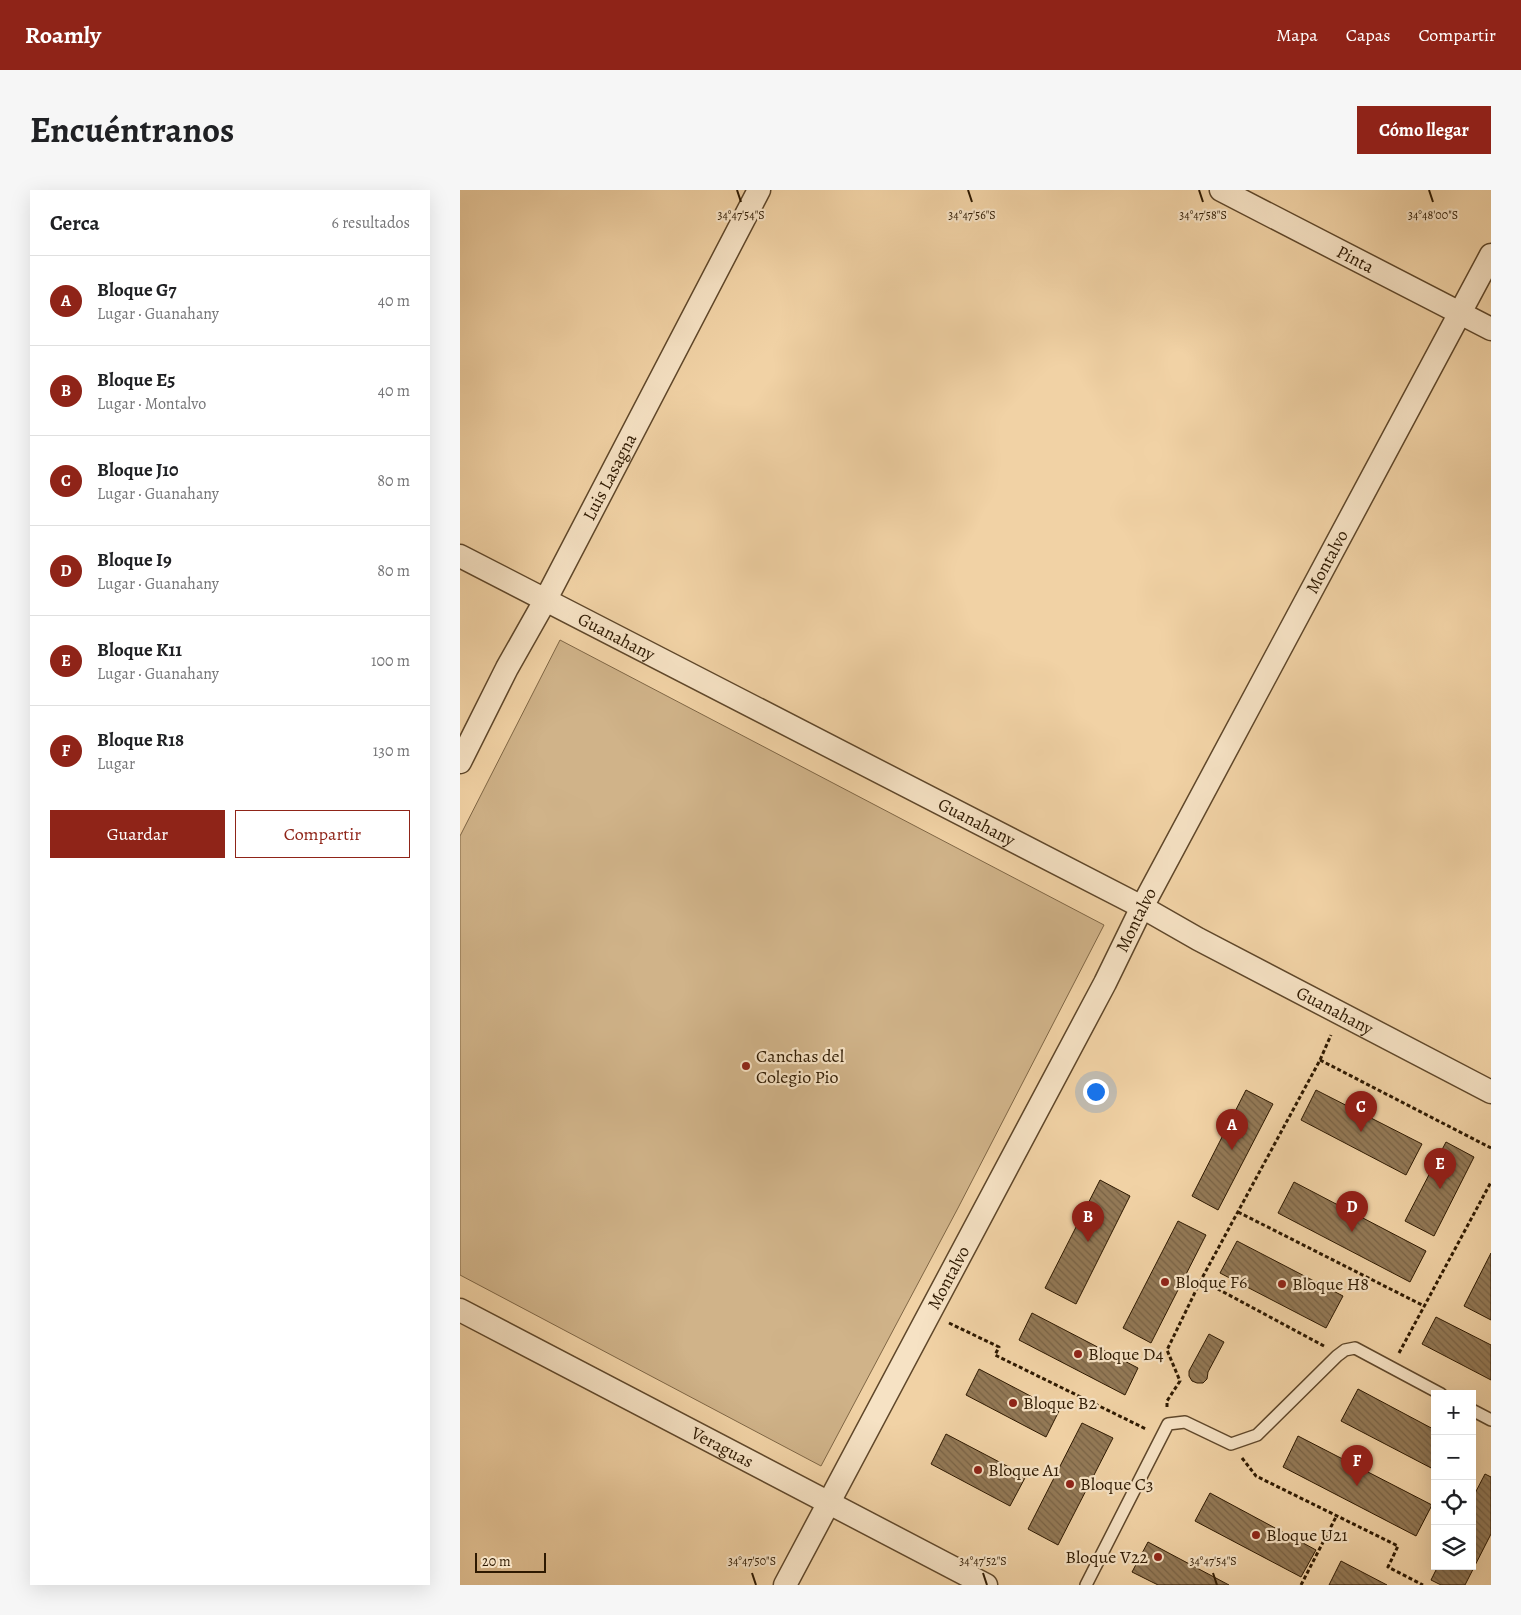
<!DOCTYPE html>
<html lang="es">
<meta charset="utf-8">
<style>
:root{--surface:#fff;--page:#f6f6f6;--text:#202124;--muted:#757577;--line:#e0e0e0;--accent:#8f2418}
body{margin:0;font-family:Alegreya,serif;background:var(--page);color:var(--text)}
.controls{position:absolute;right:15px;bottom:15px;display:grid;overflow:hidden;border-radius:0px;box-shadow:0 5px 20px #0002}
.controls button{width:45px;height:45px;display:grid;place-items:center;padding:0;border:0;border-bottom:1px solid var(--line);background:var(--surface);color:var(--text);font:25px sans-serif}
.scale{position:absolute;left:15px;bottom:12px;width:71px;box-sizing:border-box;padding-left:5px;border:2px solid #2e1901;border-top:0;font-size:14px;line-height:18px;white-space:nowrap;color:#2e1901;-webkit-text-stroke:4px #f6e2c4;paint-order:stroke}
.you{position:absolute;left:635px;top:901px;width:18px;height:18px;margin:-12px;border:4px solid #fff;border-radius:50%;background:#1a73e8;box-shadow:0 0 0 8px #1a73e833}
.badge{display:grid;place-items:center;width:32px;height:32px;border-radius:50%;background:var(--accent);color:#fff;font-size:16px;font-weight:700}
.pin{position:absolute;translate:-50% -41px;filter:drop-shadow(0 1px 2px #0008)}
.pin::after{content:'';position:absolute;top:26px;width:18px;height:15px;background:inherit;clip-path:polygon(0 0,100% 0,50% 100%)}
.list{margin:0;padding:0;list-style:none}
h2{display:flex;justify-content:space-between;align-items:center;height:65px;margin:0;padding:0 20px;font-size:21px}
h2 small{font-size:16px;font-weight:400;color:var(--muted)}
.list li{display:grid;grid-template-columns:32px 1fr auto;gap:15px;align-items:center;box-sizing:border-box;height:90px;padding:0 20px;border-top:1px solid var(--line)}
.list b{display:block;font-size:19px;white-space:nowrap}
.list p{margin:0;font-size:16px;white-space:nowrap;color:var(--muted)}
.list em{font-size:16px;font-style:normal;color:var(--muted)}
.actions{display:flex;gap:10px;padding:15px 20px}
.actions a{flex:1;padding:11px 0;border:1px solid var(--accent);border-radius:0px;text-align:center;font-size:18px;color:var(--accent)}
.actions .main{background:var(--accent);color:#fff}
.icon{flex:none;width:28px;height:28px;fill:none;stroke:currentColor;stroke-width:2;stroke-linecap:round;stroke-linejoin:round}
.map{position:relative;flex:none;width:1031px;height:1395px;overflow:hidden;border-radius:0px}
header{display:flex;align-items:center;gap:30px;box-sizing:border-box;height:70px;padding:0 25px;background:var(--accent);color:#fff}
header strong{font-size:24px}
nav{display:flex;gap:28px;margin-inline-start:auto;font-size:18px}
.intro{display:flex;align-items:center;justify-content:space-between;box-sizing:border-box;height:120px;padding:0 30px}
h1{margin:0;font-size:35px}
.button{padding:12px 22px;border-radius:0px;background:var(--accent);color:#fff;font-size:18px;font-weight:700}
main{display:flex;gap:30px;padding:0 30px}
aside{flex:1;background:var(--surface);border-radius:0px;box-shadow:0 5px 20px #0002}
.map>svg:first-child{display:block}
.pitch{fill:#d0b389;stroke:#7f6645}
.building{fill:url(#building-back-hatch);stroke:#2e1901}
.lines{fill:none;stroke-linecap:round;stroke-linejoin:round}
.service-casing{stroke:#5f472a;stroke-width:14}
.minor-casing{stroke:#5f472a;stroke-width:25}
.path{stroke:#2e1901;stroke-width:3;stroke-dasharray:4 2.5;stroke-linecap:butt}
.service{stroke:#f6e2c4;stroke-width:11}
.minor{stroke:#f6e2c4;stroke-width:22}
.ticks{fill:none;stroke:#2e1901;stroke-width:2}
.poi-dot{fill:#8f2418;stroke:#f6e2c4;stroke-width:2}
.labels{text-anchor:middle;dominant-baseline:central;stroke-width:4.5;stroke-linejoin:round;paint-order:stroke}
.street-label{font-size:18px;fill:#2e1901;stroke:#f6e2c4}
.poi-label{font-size:18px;fill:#2e1901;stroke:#f6e2c4;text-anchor:start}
.ticks-label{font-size:12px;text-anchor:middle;fill:#2e1901;stroke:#f6e2c4;stroke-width:4.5;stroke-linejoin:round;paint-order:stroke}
</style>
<header>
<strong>Roamly</strong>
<nav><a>Mapa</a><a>Capas</a><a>Compartir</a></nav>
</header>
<div class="intro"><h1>Encuéntranos</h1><a class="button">Cómo llegar</a></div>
<main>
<aside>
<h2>Cerca<small>6 resultados</small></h2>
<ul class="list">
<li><span class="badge">A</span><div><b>Bloque G7</b><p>Lugar · Guanahany</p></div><em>40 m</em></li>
<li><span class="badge">B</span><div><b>Bloque E5</b><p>Lugar · Montalvo</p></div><em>40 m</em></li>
<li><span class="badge">C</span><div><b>Bloque J10</b><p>Lugar · Guanahany</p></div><em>80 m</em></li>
<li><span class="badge">D</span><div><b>Bloque I9</b><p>Lugar · Guanahany</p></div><em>80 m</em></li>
<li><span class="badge">E</span><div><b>Bloque K11</b><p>Lugar · Guanahany</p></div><em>100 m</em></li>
<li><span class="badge">F</span><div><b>Bloque R18</b><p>Lugar</p></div><em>130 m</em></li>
</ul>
<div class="actions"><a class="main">Guardar</a><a>Compartir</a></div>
</aside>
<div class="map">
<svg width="1031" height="1395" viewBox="0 0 1031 1395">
<defs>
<pattern id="building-back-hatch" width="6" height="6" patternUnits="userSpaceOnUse" patternTransform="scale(1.25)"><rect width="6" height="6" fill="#937956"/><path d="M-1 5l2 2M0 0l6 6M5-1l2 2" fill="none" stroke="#786245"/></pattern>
</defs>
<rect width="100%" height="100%" fill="#f1d2a5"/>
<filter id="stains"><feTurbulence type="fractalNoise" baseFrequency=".004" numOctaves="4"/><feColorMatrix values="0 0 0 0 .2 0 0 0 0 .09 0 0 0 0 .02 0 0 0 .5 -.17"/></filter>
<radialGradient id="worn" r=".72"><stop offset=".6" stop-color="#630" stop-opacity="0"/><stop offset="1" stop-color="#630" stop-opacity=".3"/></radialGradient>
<!-- pitch -->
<path class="pitch" d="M100 450 644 735 498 1018 361 1276 0 1085V646Z"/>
<!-- building -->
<g class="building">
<path d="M786 900 813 914 758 1020 732 1006Z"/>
<path d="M856 900 962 954 946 985 841 930Z"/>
<path d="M986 952 1014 967 974 1046 945 1031Z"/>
<path d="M640 990 670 1006 616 1114 585 1098Z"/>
<path d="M834 992 966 1061 950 1092 818 1023Z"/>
<path d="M718 1031 746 1045 691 1153 663 1138Z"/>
<path d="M777 1051 883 1106 866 1138 760 1083Z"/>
<path d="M1031 1063V1130L1004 1116Z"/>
<path d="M572 1123 678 1178 665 1205 559 1150Z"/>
<path d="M976 1127 1031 1155V1190L962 1154Z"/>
<path d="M749 1144 764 1152 748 1182 747 1189 743 1193H737L732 1191 729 1186V1181Z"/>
<path d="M519 1179 599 1221 586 1247 506 1205Z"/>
<path d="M898 1199 975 1240V1280L881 1231Z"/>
<path d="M622 1233 653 1248 598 1355 568 1339Z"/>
<path d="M486 1244 566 1286 550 1316 471 1274Z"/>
<path d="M838 1246 972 1315 956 1346 823 1277Z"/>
<path d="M1025 1284 1031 1287V1344L1005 1395H981L971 1390 978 1376H1012V1309Z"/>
<path d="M750 1303 856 1360 841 1387 735 1331Z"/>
<path d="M688 1352 769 1395H698L672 1382Z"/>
<path d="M881 1371 927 1395H869Z"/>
</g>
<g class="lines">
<!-- service casing -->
<g class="service-casing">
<g id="service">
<path d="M1012 1220 1031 1230"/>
<path d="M626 1395 708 1234 725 1232 771 1254 797 1245 877 1166 885 1160 895 1158 981 1204"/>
</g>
</g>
<!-- minor casing -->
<g class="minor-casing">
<g id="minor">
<path id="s1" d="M761 0 1031 139"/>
<path id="s2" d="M0 366 682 717 738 749 1031 902"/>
<path id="s3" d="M0 572 47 478 86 409 299 0"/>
<path id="s4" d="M0 1120 526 1395"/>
<path id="s5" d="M325 1395 645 793 682 717 1031 65"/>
</g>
</g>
<!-- path -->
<g class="path">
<path d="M860 870 1031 958"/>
<path d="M778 1022 964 1116"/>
<path d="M489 1133 539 1157 535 1165 686 1239"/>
<path d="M864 1156 741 1090 860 870 871 845"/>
<path d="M939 1163 1031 992"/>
<path d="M707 1217V1211L720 1191 707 1160 741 1090"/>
<path d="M782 1268 796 1286 938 1356 928 1377 963 1395"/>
<path d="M841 1395 877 1325"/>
</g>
<!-- service -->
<use href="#service" class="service"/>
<!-- minor -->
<use href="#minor" class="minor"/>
</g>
<!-- ticks -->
<path class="ticks" d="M277 0 281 12M508 0 512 12M739 0 743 12M969 0 973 12M292 1383 296 1395M523 1383 527 1395M753 1383 757 1395"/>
<!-- markers -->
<g class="poi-dot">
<circle cx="286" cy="876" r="5"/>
<circle cx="705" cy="1092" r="5"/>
<circle cx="822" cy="1094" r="5"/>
<circle cx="618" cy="1164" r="5"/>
<circle cx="553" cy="1213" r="5"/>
<circle cx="518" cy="1280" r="5"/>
<circle cx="610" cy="1294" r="5"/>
<circle cx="796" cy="1345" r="5"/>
<circle cx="698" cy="1367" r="5"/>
</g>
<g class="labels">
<!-- street labels -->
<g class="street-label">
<text stroke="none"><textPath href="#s1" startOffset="151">Pinta</textPath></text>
<text stroke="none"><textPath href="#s3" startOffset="322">Luis Lasagna</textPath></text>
<text stroke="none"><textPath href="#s5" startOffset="1158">Montalvo</textPath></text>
<text stroke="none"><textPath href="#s2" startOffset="176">Guanahany</textPath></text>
<text stroke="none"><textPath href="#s2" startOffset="581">Guanahany</textPath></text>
<text stroke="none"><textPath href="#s5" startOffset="752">Montalvo</textPath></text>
<text stroke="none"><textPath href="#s2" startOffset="986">Guanahany</textPath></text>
<text stroke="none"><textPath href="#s5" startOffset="348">Montalvo</textPath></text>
<text stroke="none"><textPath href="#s4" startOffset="296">Veraguas</textPath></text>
</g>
<!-- poi labels -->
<g class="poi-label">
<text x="296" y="866">Canchas del<tspan x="296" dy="21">Colegio Pio</tspan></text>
<text x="715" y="1092">Bloque F6</text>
<text x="832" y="1094">Bloque H8</text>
<text x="628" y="1164">Bloque D4</text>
<text x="563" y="1213">Bloque B2</text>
<text x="528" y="1280">Bloque A1</text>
<text x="620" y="1294">Bloque C3</text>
<text x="806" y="1345">Bloque U21</text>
<text x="688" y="1367" text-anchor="end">Bloque V22</text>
</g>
</g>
<g class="ticks-label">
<text x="512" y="29">34°47'56"S</text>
<text x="281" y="29">34°47'54"S</text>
<text x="743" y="29">34°47'58"S</text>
<text x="973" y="29">34°48'00"S</text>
<text x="292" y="1375">34°47'50"S</text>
<text x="523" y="1375">34°47'52"S</text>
<text x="753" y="1375">34°47'54"S</text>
</g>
<rect width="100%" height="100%" filter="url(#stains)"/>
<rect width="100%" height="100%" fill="url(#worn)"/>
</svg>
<div class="controls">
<button>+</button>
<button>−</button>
<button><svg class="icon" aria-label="locate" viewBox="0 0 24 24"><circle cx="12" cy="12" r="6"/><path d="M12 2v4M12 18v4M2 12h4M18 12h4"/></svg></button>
<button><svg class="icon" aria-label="layers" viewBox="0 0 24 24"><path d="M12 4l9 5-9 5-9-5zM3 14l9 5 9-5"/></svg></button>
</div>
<div class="scale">20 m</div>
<div class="you"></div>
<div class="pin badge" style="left:772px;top:960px">A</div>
<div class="pin badge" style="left:628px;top:1052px">B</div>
<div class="pin badge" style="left:901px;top:942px">C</div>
<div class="pin badge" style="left:892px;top:1042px">D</div>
<div class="pin badge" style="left:980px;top:999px">E</div>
<div class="pin badge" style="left:897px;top:1296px">F</div>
</div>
</main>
